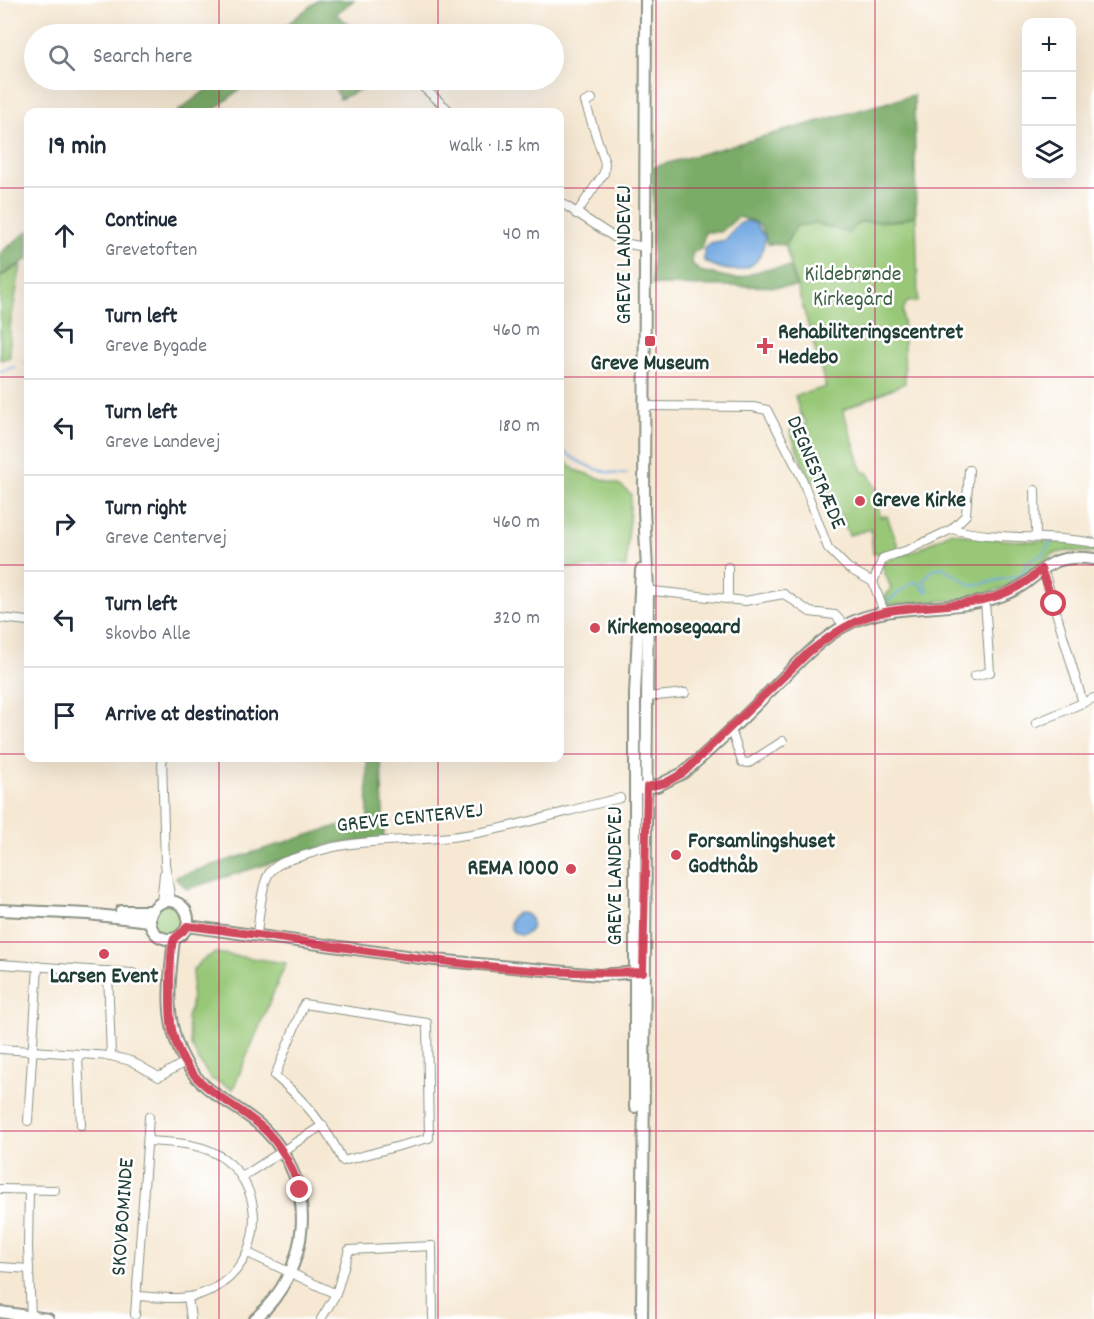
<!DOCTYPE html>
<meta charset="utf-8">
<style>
:root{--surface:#fff;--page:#f6f6f7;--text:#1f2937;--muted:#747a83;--line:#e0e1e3}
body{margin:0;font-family:Dekko,sans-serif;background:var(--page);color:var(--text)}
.controls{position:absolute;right:18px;top:18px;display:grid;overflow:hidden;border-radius:12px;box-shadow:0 6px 24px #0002}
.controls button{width:54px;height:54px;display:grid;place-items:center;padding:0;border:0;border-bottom:2px solid var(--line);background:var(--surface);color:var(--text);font:30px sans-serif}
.stop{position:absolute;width:18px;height:18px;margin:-14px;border:4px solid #d1495b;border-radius:50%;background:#fff}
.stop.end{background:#d1495b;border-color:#fff;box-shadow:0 2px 6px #0008}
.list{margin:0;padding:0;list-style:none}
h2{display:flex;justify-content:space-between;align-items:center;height:78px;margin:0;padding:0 24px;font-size:26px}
h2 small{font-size:20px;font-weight:400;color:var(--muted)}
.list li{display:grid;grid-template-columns:39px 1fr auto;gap:18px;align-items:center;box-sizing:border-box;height:96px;padding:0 24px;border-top:2px solid var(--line)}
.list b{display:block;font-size:22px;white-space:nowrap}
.list p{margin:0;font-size:20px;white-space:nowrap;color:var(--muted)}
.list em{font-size:20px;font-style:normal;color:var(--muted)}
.icon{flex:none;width:33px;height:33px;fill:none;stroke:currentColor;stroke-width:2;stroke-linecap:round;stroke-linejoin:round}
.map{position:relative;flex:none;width:1094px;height:1319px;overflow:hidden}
.search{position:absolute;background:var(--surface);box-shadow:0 6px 24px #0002;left:24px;top:24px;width:540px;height:66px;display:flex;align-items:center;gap:15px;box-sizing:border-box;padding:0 21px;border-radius:33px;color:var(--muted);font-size:22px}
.panel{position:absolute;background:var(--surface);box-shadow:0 6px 24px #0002;left:24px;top:108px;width:540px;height:654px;border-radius:12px}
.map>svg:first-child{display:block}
.green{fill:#98c877;stroke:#5c8256;stroke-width:1.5}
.forest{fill:#7aac68;stroke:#4c744e;stroke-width:1.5}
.water{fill:#76abe3;stroke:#4a748c;stroke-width:1.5}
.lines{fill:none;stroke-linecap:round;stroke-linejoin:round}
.stream{stroke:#76abe3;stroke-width:2}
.minor-casing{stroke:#8a9284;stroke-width:10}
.tertiary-casing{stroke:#8a9284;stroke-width:14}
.minor{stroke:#fff;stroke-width:8}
.tertiary{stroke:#fff;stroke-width:10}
.route{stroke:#d1495b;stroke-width:8}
.grid{fill:none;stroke:#c2185b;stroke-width:1.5;stroke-opacity:0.55}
.poi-dot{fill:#d1495b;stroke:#fff;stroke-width:2}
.labels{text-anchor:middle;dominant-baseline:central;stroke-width:5;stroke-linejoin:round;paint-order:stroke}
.street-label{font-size:22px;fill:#1f3d34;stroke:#fff}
.park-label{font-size:22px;fill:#3d6045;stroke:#fff}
.poi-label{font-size:22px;font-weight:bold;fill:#1f3d34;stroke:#fff;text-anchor:start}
</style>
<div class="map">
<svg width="1094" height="1319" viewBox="0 0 1094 1319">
<rect width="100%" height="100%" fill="#fff"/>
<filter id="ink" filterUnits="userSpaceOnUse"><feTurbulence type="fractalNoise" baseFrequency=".0167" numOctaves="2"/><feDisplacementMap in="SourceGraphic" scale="12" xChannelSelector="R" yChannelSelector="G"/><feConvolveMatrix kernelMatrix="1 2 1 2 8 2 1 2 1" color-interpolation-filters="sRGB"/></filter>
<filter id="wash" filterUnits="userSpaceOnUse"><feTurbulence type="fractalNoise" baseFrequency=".008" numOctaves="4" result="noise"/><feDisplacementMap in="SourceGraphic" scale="24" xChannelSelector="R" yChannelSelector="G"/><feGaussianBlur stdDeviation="1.35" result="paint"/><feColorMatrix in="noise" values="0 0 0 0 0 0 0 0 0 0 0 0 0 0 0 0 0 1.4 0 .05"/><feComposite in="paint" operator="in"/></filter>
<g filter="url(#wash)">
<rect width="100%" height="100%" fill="#f6e8d3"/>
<!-- green -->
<g class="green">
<path d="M916 215 918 301 907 302 903 310 905 383 843 410 863 473 867 472 877 490 873 492 881 517 887 516 898 546 899 550 873 554 871 529 849 535 823 476 810 482 790 431 807 424 800 413 795 396 826 387 785 245 796 226 815 223 848 232 859 222 899 221Z"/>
<path d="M21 265 10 327V357L0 360V277Z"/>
<path d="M560 457 575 470 620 485 631 494 626 567 560 568Z"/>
<path d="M952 532C998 544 1047 539 1094 545V553L1067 551 1053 554 1015 584 967 599 888 605 885 597 891 588 882 566 885 560 913 552Z"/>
<circle cx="168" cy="921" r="17"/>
<path d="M215 953 286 963 233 1089 211 1079 199 1061 191 1045 187 1017 191 1007 193 970 202 960Z"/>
</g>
<!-- forest -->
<g class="forest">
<path d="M318 0H354L336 14 361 34H319L317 27 307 34H275Z"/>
<path d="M219 80H252L211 112H177Z"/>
<path d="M331 80H380L340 99Z"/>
<path d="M914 95 916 215 899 221 860 222 848 233 815 223 796 226 785 245 767 244C764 224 758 221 738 217L721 232H705L701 249 692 253V263L699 271 737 279 765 269 791 267 796 287 652 285 653 167Z"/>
<path d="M28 231V259L0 276V253Z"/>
<path d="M367 758H381L384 839 332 844 187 889 175 877 337 826 368 822Z"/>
</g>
<!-- water -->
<g class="water">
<path d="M746 221 755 223 765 237C761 274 733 277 704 261V250L710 243 726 240 737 225Z"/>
<circle cx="521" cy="924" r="11"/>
</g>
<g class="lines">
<!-- stream -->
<g class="stream">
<path d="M23 363H28"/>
<path d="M0 372 15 367"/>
<path d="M560 448C578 464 603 475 628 474"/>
<path d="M888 601 913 582 919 583 925 592 928 591 924 579 933 570 942 567 972 586 1021 575 1028 562 1043 554 1052 541"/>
</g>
</g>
</g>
<g filter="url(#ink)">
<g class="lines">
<!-- minor casing -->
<g class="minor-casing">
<g id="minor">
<path d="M415 80 451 112"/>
<path d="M560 202 623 243 645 247"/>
<path d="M576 214 604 173 605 163 585 102 592 99"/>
<path d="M644 406 753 407 767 410 801 476 828 548 848 568 873 582 884 612"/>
<path d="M1035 490 1036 536"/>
<path d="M952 529C999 541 1046 534 1094 543"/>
<path d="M728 567V598"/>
<path d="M1041 569 1046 578 1083 703"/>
<path d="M873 582 883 558 908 550 952 529 966 515 969 470"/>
<path d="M644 590 745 601 784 594 810 612 835 615 845 626"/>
<path d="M0 618 28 621"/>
<path d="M974 676 990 672 985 601"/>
<path d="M647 697 685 693"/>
<path d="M1036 723 1094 698"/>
<path d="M731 730 742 762 749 763 783 741"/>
<path d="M162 758 165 864 171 901"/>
<path d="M161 903 164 874"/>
<path d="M257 934C259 920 261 883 270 872 279 860 301 857 315 852 359 838 406 842 451 837 508 830 564 811 620 798"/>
<path d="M0 964 133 973"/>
<path d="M108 971 111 1056"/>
<path d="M304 1004 427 1023 429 1138 343 1161C326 1126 305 1100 275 1076Z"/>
<path d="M0 1049 111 1056 131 1061 159 1077 185 1062"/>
<path d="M78 1055 81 1125"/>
<path d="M28 1121 38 966"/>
<path d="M242 1177 323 1125"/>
<path d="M0 1189 55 1190"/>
<path d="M29 1190 28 1247 31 1316"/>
<path d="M248 1253 336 1294"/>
<path d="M0 1267 29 1269"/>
<path d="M137 1296C158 1297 181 1301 201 1294 260 1275 273 1194 223 1158 201 1142 173 1143 148 1141"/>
<path d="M188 1297 191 1319"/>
<path d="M135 1315 149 1117"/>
<path d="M321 1319 336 1294 349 1250 432 1246 433 1319"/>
</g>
</g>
<!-- tertiary casing -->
<g class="tertiary-casing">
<g id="tertiary">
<path d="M640 788 657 786 683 773C717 745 748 713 779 682 803 658 828 630 862 618 907 603 956 612 1001 596 1043 581 1041 551 1094 559"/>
<circle cx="169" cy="920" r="19"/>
<path d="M0 910 88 914 150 921"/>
<path d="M121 911H152"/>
<path d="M187 926 435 960 599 975 640 972"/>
<path d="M174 939C169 981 163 1025 186 1063 205 1096 240 1105 265 1130 320 1185 311 1270 255 1319"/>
<path d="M635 1107V694L641 570"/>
<path d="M0 1312 48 1319"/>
<path d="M642 1319 648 590 644 510 646 0"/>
</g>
</g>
<!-- minor -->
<use href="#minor" class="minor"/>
<!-- tertiary -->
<use href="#tertiary" class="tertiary"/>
</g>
</g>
<g class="lines" filter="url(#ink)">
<!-- route -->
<path class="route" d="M300 1190C292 1166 281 1145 263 1128 226 1095 188 1090 173 1034 169 1018 170 1001 170 984 170 977 171 943 174 939 178 934 184 933 187 926 338 943 491 978 643 972L647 787 665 783 683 773 809 652C833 633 855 618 885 612 940 601 998 613 1041 569L1054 604"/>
</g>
<!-- grid -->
<path class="grid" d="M219 0V34M438 0V34M656 0V1319M875 0V1319M219 80V112M438 80V112M0 188H28M560 188H1094M0 377H28M560 377H1094M0 565H28M560 565H1094M0 754H28M560 754H1094M219 758V1319M438 758V1319M0 942H1094M0 1131H1094"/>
<!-- markers -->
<g class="poi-dot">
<rect x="644" y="335" width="12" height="12" rx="3"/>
<path d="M762 337h6v6h6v6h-6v6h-6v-6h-6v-6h6z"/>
<circle cx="860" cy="501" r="6"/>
<circle cx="595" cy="628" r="6"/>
<circle cx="676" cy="855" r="6"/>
<circle cx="571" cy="869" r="6"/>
<circle cx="104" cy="954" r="6"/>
</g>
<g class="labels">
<!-- street labels -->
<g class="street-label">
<text transform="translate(625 255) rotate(-90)">GREVE LANDEVEJ</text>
<text transform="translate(815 473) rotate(67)">DEGNESTRÆDE</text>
<text transform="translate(410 819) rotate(-6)">GREVE CENTERVEJ</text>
<text transform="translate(616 876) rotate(-90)">GREVE LANDEVEJ</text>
<text transform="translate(124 1217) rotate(-86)">SKOVBOMINDE</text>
</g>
<!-- park labels -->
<g class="park-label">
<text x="853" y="275">Kildebrønde<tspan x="853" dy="25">Kirkegård</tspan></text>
</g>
<!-- poi labels -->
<g class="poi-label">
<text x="778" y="333">Rehabiliteringscentret<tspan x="778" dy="25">Hedebo</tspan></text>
<text x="650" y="364" text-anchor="middle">Greve Museum</text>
<text x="872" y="501">Greve Kirke</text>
<text x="607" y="628">Kirkemosegaard</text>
<text x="688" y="842">Forsamlingshuset<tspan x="688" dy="25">Godthåb</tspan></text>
<text x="559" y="869" text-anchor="end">REMA 1000</text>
<text x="104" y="977" text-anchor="middle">Larsen Event</text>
</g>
</g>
</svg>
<div class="controls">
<button>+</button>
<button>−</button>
<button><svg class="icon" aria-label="layers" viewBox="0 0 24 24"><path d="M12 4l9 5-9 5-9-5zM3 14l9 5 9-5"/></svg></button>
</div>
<div class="stop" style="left:1054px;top:604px"></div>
<div class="stop end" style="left:300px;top:1190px"></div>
<div class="search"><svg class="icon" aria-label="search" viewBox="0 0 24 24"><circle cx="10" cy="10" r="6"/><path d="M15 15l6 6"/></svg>Search here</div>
<section class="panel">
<h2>19 min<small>Walk · 1.5 km</small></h2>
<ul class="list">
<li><svg class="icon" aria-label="ahead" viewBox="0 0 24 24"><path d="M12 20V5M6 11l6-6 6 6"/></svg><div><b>Continue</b><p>Grevetoften</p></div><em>40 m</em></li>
<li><svg class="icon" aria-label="left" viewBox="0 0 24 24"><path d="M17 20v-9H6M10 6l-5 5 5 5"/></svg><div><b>Turn left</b><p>Greve Bygade</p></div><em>460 m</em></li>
<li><svg class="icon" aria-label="left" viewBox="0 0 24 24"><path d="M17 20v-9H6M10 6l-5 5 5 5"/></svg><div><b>Turn left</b><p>Greve Landevej</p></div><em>180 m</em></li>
<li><svg class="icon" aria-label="right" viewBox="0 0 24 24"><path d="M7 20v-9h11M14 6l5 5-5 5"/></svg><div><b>Turn right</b><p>Greve Centervej</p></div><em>460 m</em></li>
<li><svg class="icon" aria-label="left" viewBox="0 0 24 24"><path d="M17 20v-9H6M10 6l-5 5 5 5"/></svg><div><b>Turn left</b><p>Skovbo Alle</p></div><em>320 m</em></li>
<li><svg class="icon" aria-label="arrive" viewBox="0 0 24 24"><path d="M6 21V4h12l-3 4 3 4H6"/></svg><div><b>Arrive at destination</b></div></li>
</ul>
</section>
</div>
